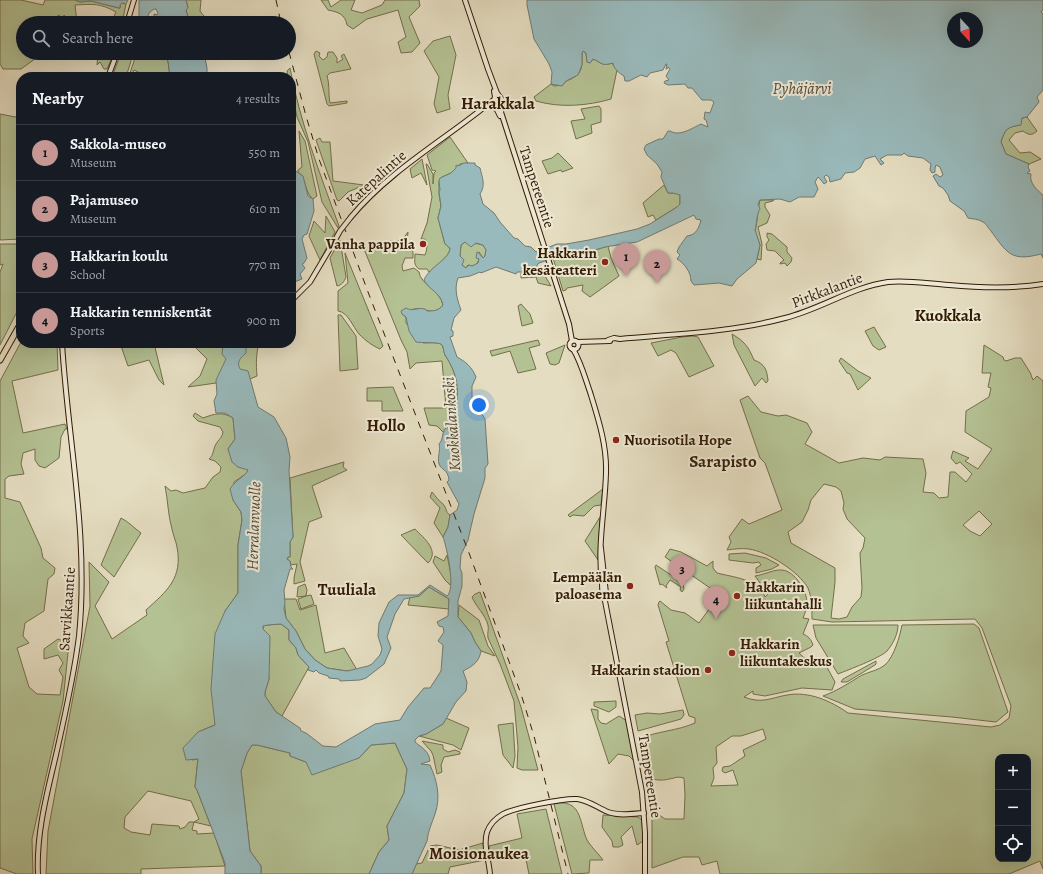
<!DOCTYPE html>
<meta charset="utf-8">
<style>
:root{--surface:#171b24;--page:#242831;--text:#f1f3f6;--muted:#9ea1a6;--line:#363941;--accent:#c59692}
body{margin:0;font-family:Alegreya,serif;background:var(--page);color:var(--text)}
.controls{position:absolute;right:12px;bottom:12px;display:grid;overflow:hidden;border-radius:8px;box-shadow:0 4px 16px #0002}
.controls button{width:36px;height:36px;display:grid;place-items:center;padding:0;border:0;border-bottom:1px solid var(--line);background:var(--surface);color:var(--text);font:20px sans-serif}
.compass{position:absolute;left:947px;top:12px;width:36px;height:36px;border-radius:50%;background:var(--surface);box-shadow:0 4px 16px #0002;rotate:158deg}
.you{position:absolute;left:479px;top:405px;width:14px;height:14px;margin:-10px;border:3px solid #fff;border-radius:50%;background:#1a73e8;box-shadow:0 0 0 6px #1a73e833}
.badge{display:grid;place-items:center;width:26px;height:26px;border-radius:50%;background:var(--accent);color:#111;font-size:13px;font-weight:700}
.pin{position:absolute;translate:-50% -33px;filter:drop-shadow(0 1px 2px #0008)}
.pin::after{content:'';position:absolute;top:21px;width:14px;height:12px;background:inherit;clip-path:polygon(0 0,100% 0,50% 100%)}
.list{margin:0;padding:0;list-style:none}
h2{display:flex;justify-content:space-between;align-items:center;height:52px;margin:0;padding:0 16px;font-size:17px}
h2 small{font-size:13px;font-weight:400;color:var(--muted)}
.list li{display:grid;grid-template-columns:26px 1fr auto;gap:12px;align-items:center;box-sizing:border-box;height:56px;padding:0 16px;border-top:1px solid var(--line)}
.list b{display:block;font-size:15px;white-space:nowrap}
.list p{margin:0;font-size:13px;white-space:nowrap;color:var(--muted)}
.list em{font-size:13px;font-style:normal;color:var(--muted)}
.icon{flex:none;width:22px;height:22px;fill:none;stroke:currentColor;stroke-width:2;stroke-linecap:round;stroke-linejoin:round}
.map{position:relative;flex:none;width:1043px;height:874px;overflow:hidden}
.search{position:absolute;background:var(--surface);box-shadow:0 4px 16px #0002;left:16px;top:16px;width:280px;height:44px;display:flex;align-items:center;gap:10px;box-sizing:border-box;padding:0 14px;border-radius:22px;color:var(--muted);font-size:15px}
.panel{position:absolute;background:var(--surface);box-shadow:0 4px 16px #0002;left:16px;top:72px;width:280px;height:276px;border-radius:16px}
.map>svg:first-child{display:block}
.green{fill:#b4c193;stroke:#746e4a;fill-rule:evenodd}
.water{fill:#99babc;stroke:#707a71;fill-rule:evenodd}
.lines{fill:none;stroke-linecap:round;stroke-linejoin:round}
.secondary-casing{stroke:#331b00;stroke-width:6}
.highway-casing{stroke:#331b00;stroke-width:7}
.secondary{stroke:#eee9d7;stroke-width:4}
.highway{stroke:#e5ddc1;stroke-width:5}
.rail{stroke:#331b00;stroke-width:1;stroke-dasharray:7 7;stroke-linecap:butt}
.secondary-bridge-casing{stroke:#331b00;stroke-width:6;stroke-linecap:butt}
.secondary-bridge{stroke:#eee9d7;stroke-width:4}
.poi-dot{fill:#8f2418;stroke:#eee9d7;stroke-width:1.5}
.labels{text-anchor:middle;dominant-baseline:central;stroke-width:4;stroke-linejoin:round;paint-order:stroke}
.street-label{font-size:15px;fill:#331b00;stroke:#eee9d7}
.poi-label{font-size:15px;font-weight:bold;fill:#331b00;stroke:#eee9d7;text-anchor:end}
.water-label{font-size:16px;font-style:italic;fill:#524b38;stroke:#eee9d7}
.quarter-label{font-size:17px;font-weight:bold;fill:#331b00;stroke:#eee9d7}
</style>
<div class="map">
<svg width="1043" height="874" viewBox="0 0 1043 874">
<rect width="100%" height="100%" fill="#e5ddc1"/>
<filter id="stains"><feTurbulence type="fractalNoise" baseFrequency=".005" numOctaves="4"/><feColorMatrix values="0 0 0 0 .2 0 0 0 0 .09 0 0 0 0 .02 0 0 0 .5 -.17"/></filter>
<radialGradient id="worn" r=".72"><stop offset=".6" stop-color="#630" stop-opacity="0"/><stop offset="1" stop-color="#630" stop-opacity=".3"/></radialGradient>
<!-- green -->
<g class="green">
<path d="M0 0H21L43 5 45 0H75L80 2 91 1 119 8H120V5L122 3 126 4 122 23H111L116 12C100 3 93 4 75 5L77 23H64L66 17 64 15 62 18 59 15 53 19 54 23H23V53H43L21 69H3L0 64Z"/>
<path d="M186 0H201L200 11C203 16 207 18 210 23H191L188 17 186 10 188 8Z"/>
<path d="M321 0H328L331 7 341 0H355L351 10 362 13 382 5 385 0H419L420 6 409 17 420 43 412 52 401 53 398 42 406 37 398 10 367 19 353 29 347 25C345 14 338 12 328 10Z"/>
<path d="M450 36 456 55 448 95 450 109 437 113 434 104 439 77 424 51 433 41Z"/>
<path d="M316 51 320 53 319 56 323 60 327 57 328 52H333L337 58V63L343 59 341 56 344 54 351 69 330 73 327 76C330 86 328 93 330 103L347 101V103L329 106 327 104 314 54Z"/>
<path d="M583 51 586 53 587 62 590 63 593 59C604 64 601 66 613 63V65L617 70 611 99C587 106 560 108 536 101L534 97 551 84 554 86 563 85C565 81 567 81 571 79 583 73 582 66 582 53Z"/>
<path d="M98 53H114L107 69H104L100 62 97 65Z"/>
<path d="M121 53H132L131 61 126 77H112Z"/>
<path d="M135 53H160L168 61 170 77H141L140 73 134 70 131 77 129 76 135 58Z"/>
<path d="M290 68C300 122 320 174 339 226L338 228 322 202 308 142 297 117 291 89V77H288L287 71Z"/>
<path d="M599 106 601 109V122L591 125 592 133 576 139 571 121 585 119 581 109Z"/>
<path d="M0 114 21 118V198H19L21 214V239L0 240Z"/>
<path d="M1027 117 1037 131C1031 136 1029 135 1023 131L1015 133 1009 140 1020 153 1030 152 1041 159 1029 164 1006 154 1001 142C1005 129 1007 127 1020 125L1022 118Z"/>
<path d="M299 131 305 141 317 196 313 199C304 192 307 179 298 172V170L302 167Z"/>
<path d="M450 137 468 163 460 164 451 173 442 177 439 181V194L441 206 438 218 445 244 450 248C450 257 435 266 429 272L427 269H419C413 265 415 260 415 254L425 255C427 250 428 244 425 239H421L427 223 432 197 426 164H427L433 174V184L434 173 436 171 432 170 427 155Z"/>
<path d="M320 138 322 142H330L333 181 364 185 348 192 339 201 337 200 316 140Z"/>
<path d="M558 153 573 168 562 172 561 170 548 174 542 161 552 158Z"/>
<path d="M422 159 427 185 421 173 412 178 410 169Z"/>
<path d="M664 185 668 193H673L680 194V204L677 207 656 220 653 215 648 217 643 203Z"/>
<path d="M760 200H774L773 201 765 203V207L770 215 767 223 758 227 762 244 761 260 757 259 760 245 755 231C758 221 757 210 760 200Z"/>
<path d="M326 216 335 232 320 260 309 236 314 221 325 233Z"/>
<path d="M408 232 407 243 413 252V258H405L402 266 403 271 414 268 419 272C420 284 440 290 443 305 434 317 425 307 414 309 409 310 406 311 402 314L406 317V323L423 343C427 343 437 342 441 344 444 346 443 351 445 355 461 379 459 396 453 423 451 427 445 428 443 432L437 426 429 425 424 408H446L442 361 416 363 410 369 407 352 401 340 364 249 383 242 402 240Z"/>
<path d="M767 233 772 234 787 247V252L792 258 791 262 787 266 785 263 780 264V263L784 260 775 251 767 250 766 244 769 240 767 237Z"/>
<path d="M340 240 346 277C344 282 342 285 337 286L330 258Z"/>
<path d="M465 242C473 246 483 240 486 250L485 256 483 258 479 252V260L476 265 472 266 468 265 466 268 462 265 460 255 461 245Z"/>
<path d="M0 244H21V304L0 345V272L3 264 0 265Z"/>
<path d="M608 246 611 258 619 276 590 297 582 291 583 285 567 288 566 290 563 291 553 258 588 252Z"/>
<path d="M345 253 383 346 380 349C371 345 365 340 359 334 353 327 348 312 338 311V291L348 283Z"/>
<path d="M536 271H542L551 286 538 283 536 277 521 278V273Z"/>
<path d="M521 304 530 314 533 323 522 326 518 306Z"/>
<path d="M338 315H341L356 336 358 369 340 371Z"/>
<path d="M874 327 886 347 879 350 873 346 865 331Z"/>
<path d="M732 334C745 342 748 346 754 360 765 364 767 370 768 381L766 383 762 378 755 386 734 345Z"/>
<path d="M693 336 698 337 714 366 689 377 676 353 671 350 658 356 651 343 682 337Z"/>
<path d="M538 340 540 345 529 348 536 369 518 373 510 351 492 356 490 351Z"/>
<path d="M21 342 57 343 58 370 12 381 23 433 65 424 67 429H65L61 437 59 458 45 468 39 466 35 460V449L23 453 21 464 24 474 9 476 5 479V498L20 502 41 548 43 558 55 568 54 574 48 579 44 611 25 623 23 636 29 643 17 648 29 687 37 694 60 695 63 677 59 670 63 663 58 655 44 659V649L58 639 69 643 63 701 32 839 33 874H17L0 868V381Z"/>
<path d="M120 343H154L164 385 159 380 149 360 128 366Z"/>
<path d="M193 343H259C256 354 256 364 257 376L250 379 217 380 216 383 188 387 200 376 207 359 196 348Z"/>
<path d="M565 345 559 363 555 365 550 364 546 353Z"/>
<path d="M984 345 1003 357 1004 360 1006 361 1015 358H1021L1031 374V375L1033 380 1037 376 1043 381V869L1040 861 1009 874H720L717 861 702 865 699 857H683L652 868V812H655L665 819H684L685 795 684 778C675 776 677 778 669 779 662 781 655 780 649 778L639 739C657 731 677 731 695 723V718L689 716 666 642 669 641 658 605 659 602 660 601 671 610 685 613 699 623 715 601 712 599 716 595V592L665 557 670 549 681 552 707 566 713 561V568L717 573C732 577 759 579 765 597L770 592 760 583 755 576C763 575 775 569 782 570 795 571 807 591 807 603 807 608 805 613 803 618L809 619 803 634C808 636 811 639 813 645L811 647 799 653 812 665 818 664 822 658 835 682 832 690 802 688 765 696 753 694V691L744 697C762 704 770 698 787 695 809 691 831 701 848 713L991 727 1000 725 1009 718 1011 706 982 628 975 619 832 622 812 619C812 610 812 597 808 588 798 571 768 552 749 549 742 548 734 549 727 550L731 542 729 537 742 519 749 524 782 510 765 463 760 458 740 400 748 396 761 412 778 416 786 415 807 423 812 432 805 444 839 463 863 458 880 460 885 457 923 459 926 473 923 492 934 493 939 498 948 497 950 472H955L966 482 972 474 960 462 956 464 951 458 953 451 969 458 965 461 978 469 992 449 965 432 966 411 989 397 991 388 988 387 991 373H982ZM824 484 836 487 841 491 844 503 843 509 847 519 865 538 863 548 860 553 862 588 861 597 852 607 847 617 839 619 831 618 835 582V568L791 543 788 532 802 522 808 510 811 500ZM979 511 992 524 980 536 970 531 963 525ZM763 729 766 739 743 750 745 756 730 766 723 767 722 771 725 773 733 770 738 785 711 786 714 778 713 768 717 763 716 747 732 736H741ZM998 757H1028V859H998Z"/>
<path d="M841 358 858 371 871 378 858 390 850 374 847 373 839 361Z"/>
<path d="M393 387 403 411H382V401H367V388Z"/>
<path d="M195 413 203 418C214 414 222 411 233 418L235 439 228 449 238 467 248 469 247 473 234 482 233 500 241 512 242 520 238 545V593L225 611 215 725C191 734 193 735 192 760L198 759 195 787 197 790 211 826 194 822 192 830 197 831V834L214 833 225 866 141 869V874H46L48 831 90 606 89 562 109 582 95 606 112 639 147 615 146 610C167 591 183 578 177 547 176 541 173 535 172 529 168 516 168 500 165 486L171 491 176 490 183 493 205 488 213 477 220 472 221 467 215 461 209 459C214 455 213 449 216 444 219 439 222 438 223 432L220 427 198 421 193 416ZM148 791 191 801 199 819 194 822H189L185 827 180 829 179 826 152 824 150 835 131 832 124 828 125 817Z"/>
<path d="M344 462 343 467 347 470 312 486 322 517 309 522 300 562 305 581 294 584V578L297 564 290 565V561L287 559 288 557H290V542L293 537 290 478Z"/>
<path d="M603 489 601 505 594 506 584 516 573 515 570 517 568 515Z"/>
<path d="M432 492C436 497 439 501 443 504 447 508 445 512 450 515L448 527 443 537 434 523 440 508 430 497Z"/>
<path d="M600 517 598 560 585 541Z"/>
<path d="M121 518C129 522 134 528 141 533L114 577 101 565Z"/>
<path d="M415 529C424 538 440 551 428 563L401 535Z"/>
<path d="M745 553 766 558 779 565 772 569 756 573V568L761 565 759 562 753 563 729 560V554Z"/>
<path d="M447 555 452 580 450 585 445 580 433 562 435 556 444 561Z"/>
<path d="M656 565 683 583 684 589 682 592 680 590 681 587 670 580 666 586 667 588 662 584 660 585 655 567Z"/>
<path d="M305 584 307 590 306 596 311 595 314 604 301 609 298 599 306 596 297 597 298 587Z"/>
<path d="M429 587 449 599V609L408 605 410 597 419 596Z"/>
<path d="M480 592 521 707 538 770H522L517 768 518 747 514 701 500 664 488 638C487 633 489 630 488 625 485 614 476 607 472 597L475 594Z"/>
<path d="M284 599H296L300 610 316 605 325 653 344 648 357 670 347 671 327 668 315 660 305 649 296 631 286 618Z"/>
<path d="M459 605 479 620 488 646 495 656 481 651 475 642 471 633 458 617Z"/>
<path d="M281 624 289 630V640L296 648 298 655 309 667 282 716 276 712 265 696V692L269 679 263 629V626L268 625Z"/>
<path d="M974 624 979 628 1008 712 996 722 952 717 855 709 823 696C837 691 849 683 862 675 869 672 879 670 885 665 894 657 900 636 902 625Z"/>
<path d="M813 625H898C898 634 893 644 887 651 880 658 848 670 838 674L816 638Z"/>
<path d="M876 661V664L875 665 847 682H841L843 679Z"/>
<path d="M616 701V707L609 712 594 706V702Z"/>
<path d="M591 709 598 710V719L601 723 606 724 619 716 627 721 634 761 629 756 618 754 609 764Z"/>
<path d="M683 710 684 715 681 719 638 731 635 715 647 713 660 714Z"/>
<path d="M446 718 469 728 461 750 453 745 419 736 426 734 443 724Z"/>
<path d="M513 723 515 756 513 768 503 755 498 725Z"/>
<path d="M422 741 443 745V749L448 752 455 750 460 752V754L444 757 441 765 442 772 437 774 433 755 431 751Z"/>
<path d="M395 743 407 769 404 793 387 826 389 840 379 852 369 874H261V866L250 851 241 771 247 753 252 745H257L290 753V756L306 762 359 758 371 745Z"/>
<path d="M559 803C582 801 580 825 587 840 591 847 598 853 603 860H590L589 873 572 874 554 804Z"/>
<path d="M546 809 562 874H529L525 855 491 858 489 846 522 838 517 814Z"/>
<path d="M603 815 638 817 642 820 643 841 637 845 632 826 621 837 623 845 619 847H613L612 841 602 827Z"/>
<path d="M483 843 485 860 450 867 448 874H412L416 864 422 863 430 846 437 845 459 850Z"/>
</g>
<!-- water -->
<g class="water">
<path d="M75 0H128L126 4 122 3 120 5V8H119L91 1 80 2Z"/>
<path d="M139 0H186L188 8 186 10 188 17 191 23H164L154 16V14L157 15 158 13 156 9H154L150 12 148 15 151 23H139Z"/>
<path d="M527 0H1043V9L1041 12 1043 14V90L1037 97 1039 102 1027 117 1022 118 1021 125C1007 127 1005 129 1001 142L1006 154 1029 164 1028 167 1030 171 1027 173 1031 174C1029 183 1037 190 1043 195V258L1041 254C1011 262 1007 253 991 231 988 228 986 223 983 222 979 219 972 219 968 218L964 211 950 201 948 195 943 188 939 186 933 176 936 174 940 177 943 175 940 167 936 165 935 168V172L932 173 930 170 931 164 923 158 908 156 904 153 902 155H887L880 159 884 163 881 165 875 156 865 159 860 168 854 172 845 173 841 179 830 182 829 177 826 175 824 177 827 182 824 184 821 180 818 177 815 182 818 189 814 197H799L790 202 780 199 760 200 758 204 760 209C756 216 757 223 755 230L760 245 756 263 737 279 732 286 719 283 694 285 691 281C691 272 684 263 677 259L680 255 677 252 679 247 687 236C696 235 699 228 701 220L696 219 694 215 637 242 605 247 588 252 558 257 539 263 537 265 536 272H517L516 274 496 267 481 273 480 272 470 276 458 278C454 289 457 299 461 310L454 318 451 330 453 331V336L450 337 457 357C466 362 472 367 476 377L472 386V408L480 411 485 419 488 464 485 468V478L474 514 468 540 461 555 460 568 462 573V586L458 601V617L471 633 475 642 481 651C479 662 473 666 463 671L467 682 466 691 456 702 443 724 426 734 419 736 415 740V742C422 748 429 751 430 761L421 764 430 765C437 780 441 797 435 814 432 823 428 831 427 841L412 874H369L379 852 389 840 387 826 404 793 407 769 395 743 371 745 359 758 312 775 306 762 290 756V753L257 745H252L247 753 241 771 250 851 261 866V874H225V863L197 790 195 787 198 759 186 760 183 748 198 732 215 725 211 689 215 634 225 611 238 593V545L242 520 241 512 233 500 230 489C235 480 246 476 248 470L238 467 232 462 228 449 235 439 233 418 225 413H216L214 401 217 394 216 380 226 359 222 354 223 346 220 343H249L248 347 246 348V353C241 358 236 361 240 369L248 371 258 407 274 417 286 438 290 457 289 471 293 537 290 542V557H288L287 559 290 561 291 567 293 569H290L284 590 285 603 284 609 286 618 296 631 305 649 315 660 327 668 347 671 368 666 372 664 380 655 382 649 378 636 379 623 389 602 398 595H418L430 585 447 596C456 589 447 548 443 537L448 527 450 515 457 510 459 504 447 482 449 480C448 469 441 470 439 464 437 457 441 450 439 444 444 439 441 433 446 428H448L453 423C459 396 461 379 445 355 443 351 444 346 441 344 436 342 423 343 416 342L409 331 406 317 402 314 401 311 406 308C412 312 418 307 425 309L427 311C433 311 439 311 443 305 441 293 428 289 424 280 429 267 450 259 450 248L445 244 438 218 441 206 439 192 440 190 439 181 440 178 451 173 456 168V165L458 166 464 163H475V165L480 168C482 177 486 185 480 194L483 204 494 213 500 222 514 238 518 239 525 246 531 247 536 252 557 244H566L589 240 637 229 650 224 677 207 680 204V195L673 193H668L661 177 662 172 657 164 647 155 644 149 646 145 659 139H663L668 131H670C680 137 692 128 701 124L708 127 706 120 704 119 705 112 710 113 714 102 711 100H702L692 88H688L685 84 668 85 664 83 665 81 669 80 666 76 670 69 668 67 667 69H666L667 64H666L663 70 650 73 647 77 641 75 629 81H625L624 76C620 74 613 68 613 63 601 66 604 64 593 59L590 63 587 62 586 53 583 51 582 53V65L578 75 566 81 562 86 551 84 552 72 549 64 534 39 527 5ZM953 18H977V42H953ZM465 242 471 247 476 243 483 245 486 250 485 256 483 258 478 252H477L476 258 479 259 478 263 472 266 469 265 466 268 462 265 464 260 460 256 461 245ZM429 587 449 599 448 616 437 622 439 626 443 627 444 632 438 641 443 645 441 671 430 688H424L408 707 400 720 375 724 336 747 323 746 306 733 301 731 300 728 276 712 265 696V692L269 679 270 636 263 629V626L268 625 281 624 289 630V640L296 648 298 655 309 667 308 670 314 672 316 670 319 673 328 676 329 678 339 679 340 681 360 680 366 678 384 664 391 648 387 637 395 614 404 599 419 596Z"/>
<path d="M160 53H204L207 68V77H170L168 61Z"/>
<path d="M291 168 303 176 308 196 313 199 314 211 307 234 304 235 302 239 307 258 304 263 302 264 305 268 300 274 302 279 292 283 291 288Z"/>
</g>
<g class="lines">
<!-- secondary casing -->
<g class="secondary-casing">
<g id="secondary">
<path d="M465 0 488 69 497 93 503 101 501 112 569 324 572 341"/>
<path d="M127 23 134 0"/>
<path d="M108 77 117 53"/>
<path d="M494 91 495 97 492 105 497 110 500 116"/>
<path d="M351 217C390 170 446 139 492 101"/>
<path d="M291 301 310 282 335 240"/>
<path d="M608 340 614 338 620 339C674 334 733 332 785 318 821 309 852 287 888 282 909 280 929 284 949 285 981 288 1012 289 1043 284"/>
<circle cx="574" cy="345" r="4.5"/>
<path d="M578 342 610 341"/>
<path d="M573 349C581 362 585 378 590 392 598 418 607 445 606 473 605 510 597 546 602 583 602 589 602 595 605 601L642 792 645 833V874"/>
<path d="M601 548 606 593"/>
<path d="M38 874C36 834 47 793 56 755 65 715 74 676 79 636 89 535 68 442 62 343"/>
<path d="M490 874C489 860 483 846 487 832 490 824 496 818 503 814 514 808 564 798 577 799 588 800 598 808 608 812 619 816 633 814 644 813"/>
</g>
</g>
<!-- highway casing -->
<g class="highway-casing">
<path id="highway" d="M0 360 21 323"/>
</g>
<!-- secondary -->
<use href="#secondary" class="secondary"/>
<!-- highway -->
<use href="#highway" class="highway"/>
<!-- rail -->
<g class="rail">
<path d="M276 0 281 23"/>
<path d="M289 52 306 116 319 159 368 292 469 553 521 694 534 736 568 874"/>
</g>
<!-- secondary-bridge casing -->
<g class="secondary-bridge-casing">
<path id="secondary-bridge" d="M335 240 340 231 351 217"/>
</g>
<!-- secondary-bridge -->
<use href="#secondary-bridge" class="secondary-bridge"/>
</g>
<!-- markers -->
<g class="poi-dot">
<circle cx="423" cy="244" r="4"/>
<circle cx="605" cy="262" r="4"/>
<circle cx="616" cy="440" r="4"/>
<circle cx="630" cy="586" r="4"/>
<circle cx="737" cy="596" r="4"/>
<circle cx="732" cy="653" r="4"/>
<circle cx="708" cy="670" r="4"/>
</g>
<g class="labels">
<!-- street labels -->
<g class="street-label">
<text transform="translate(376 178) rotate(-42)">Katepalintie</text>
<text transform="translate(537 187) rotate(72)">Tampereentie</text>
<text transform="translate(827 290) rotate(-21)">Pirkkalantie</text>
<text transform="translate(67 609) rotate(-86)">Sarvikkaantie</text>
<text transform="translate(650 776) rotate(81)">Tampereentie</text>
</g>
<!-- poi labels -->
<g class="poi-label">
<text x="415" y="244">Vanha pappila</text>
<text x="597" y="253">Hakkarin<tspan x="597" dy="17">kesäteatteri</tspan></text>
<text x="624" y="440" text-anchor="start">Nuorisotila Hope</text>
<text x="622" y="577">Lempäälän<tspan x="622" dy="17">paloasema</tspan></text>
<text x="745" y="587" text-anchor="start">Hakkarin<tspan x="745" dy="17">liikuntahalli</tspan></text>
<text x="740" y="644" text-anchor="start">Hakkarin<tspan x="740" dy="17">liikuntakeskus</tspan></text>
<text x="700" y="670">Hakkarin stadion</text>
</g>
<!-- water labels -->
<g class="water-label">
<text x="802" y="89">Pyhäjärvi</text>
<text transform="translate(452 424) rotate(-94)">Kuokkalankoski</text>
<text transform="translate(254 526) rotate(-88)">Herralanvuolle</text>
</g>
<!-- quarter labels -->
<g class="quarter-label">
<text x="498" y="103">Harakkala</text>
<text x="948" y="315">Kuokkala</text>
<text x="386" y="425">Hollo</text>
<text x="723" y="461">Sarapisto</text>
<text x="347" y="589">Tuuliala</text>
<text x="479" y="853">Moisionaukea</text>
</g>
</g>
<rect width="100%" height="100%" filter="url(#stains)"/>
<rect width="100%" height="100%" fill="url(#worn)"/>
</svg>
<div class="controls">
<button>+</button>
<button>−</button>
<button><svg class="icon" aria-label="locate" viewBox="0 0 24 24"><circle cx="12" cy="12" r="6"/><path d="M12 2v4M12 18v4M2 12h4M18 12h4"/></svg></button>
</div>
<svg class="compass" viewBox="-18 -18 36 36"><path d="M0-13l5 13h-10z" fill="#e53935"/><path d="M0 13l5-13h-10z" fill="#9ea1a6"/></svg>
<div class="you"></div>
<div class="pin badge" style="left:626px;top:276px">1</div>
<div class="pin badge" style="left:657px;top:283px">2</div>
<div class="pin badge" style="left:682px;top:588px">3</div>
<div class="pin badge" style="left:716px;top:619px">4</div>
<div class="search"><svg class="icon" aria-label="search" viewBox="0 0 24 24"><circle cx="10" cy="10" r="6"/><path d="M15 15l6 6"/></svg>Search here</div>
<section class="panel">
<h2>Nearby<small>4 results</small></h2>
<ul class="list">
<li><span class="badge">1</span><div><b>Sakkola-museo</b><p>Museum</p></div><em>550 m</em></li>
<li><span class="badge">2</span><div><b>Pajamuseo</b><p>Museum</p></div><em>610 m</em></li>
<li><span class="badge">3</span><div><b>Hakkarin koulu</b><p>School</p></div><em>770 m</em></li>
<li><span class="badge">4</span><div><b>Hakkarin tenniskentät</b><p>Sports</p></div><em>900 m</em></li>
</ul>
</section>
</div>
